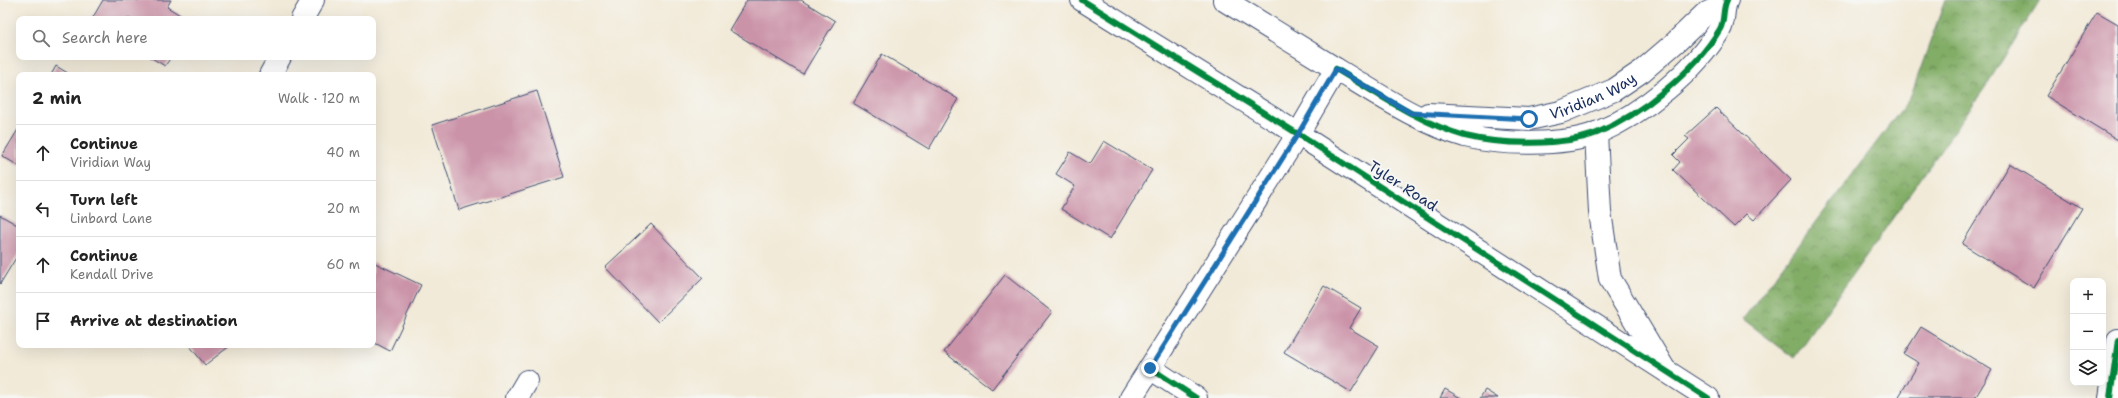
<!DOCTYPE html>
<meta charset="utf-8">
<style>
:root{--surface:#fff;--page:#f2f2f2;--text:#222;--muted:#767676;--line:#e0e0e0}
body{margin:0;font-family:"Shantell Sans",sans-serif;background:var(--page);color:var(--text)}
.controls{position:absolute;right:12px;bottom:12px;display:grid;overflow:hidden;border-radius:8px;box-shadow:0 4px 16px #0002}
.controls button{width:36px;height:36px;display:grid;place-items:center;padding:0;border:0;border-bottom:1px solid var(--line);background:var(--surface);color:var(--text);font:20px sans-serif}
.stop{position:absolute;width:12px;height:12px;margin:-9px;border:3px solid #1f6fb2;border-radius:50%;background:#fff}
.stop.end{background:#1f6fb2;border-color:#fff;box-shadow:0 1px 4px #0008}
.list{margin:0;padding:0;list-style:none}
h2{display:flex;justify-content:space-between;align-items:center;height:52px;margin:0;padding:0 16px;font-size:17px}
h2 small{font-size:13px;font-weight:400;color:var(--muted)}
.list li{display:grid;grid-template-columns:26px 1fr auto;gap:12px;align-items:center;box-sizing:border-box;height:56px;padding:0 16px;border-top:1px solid var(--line)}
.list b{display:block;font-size:15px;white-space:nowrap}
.list p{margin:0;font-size:13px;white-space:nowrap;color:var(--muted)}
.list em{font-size:13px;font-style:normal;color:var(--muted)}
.icon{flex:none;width:22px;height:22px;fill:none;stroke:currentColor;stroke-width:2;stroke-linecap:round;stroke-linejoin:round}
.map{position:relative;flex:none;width:2118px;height:398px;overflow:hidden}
.search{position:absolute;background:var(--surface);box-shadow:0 4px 16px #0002;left:16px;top:16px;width:360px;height:44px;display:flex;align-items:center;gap:10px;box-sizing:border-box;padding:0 14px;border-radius:8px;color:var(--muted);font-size:15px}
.panel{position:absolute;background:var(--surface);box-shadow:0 4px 16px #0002;left:16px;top:72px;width:360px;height:276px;border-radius:8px}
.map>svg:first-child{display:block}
.forest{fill:url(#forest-crowns);stroke:#4e6e62}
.building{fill:#cb93a8}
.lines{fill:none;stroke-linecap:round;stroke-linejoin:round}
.street-casing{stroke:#3b4b70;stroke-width:24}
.secondary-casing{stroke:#3b4b70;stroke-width:24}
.street{stroke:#fff;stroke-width:22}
.secondary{stroke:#fff;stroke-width:22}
.cycleway-casing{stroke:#f6f6f2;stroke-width:8}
.cycleway{stroke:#00873e;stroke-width:6}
.route{stroke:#1f6fb2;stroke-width:5}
.labels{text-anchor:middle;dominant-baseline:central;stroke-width:4;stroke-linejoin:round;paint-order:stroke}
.street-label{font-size:15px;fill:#1b2f5e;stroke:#f6f6f2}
</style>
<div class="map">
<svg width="2118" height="398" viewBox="0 0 2118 398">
<defs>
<pattern id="forest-crowns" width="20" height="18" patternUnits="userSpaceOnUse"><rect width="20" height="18" fill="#82ad66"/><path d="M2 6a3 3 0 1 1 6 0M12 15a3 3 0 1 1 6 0" fill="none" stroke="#6a8d57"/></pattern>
</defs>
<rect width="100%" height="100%" fill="#f6f6f2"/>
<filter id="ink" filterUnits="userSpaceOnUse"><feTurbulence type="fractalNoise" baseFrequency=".025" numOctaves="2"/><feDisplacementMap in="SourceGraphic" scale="8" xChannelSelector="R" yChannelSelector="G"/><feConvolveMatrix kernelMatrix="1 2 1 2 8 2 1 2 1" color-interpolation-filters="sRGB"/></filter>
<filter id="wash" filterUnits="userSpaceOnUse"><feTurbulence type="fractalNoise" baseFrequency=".012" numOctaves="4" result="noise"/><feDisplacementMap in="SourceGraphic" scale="16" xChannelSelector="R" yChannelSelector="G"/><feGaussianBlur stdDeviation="0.9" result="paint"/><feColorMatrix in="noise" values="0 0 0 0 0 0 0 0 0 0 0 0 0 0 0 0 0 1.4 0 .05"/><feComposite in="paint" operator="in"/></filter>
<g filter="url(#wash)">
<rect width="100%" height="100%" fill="#f2ead8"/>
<!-- forest -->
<path class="forest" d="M1945 0H2040L1984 89 1794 358 1743 319 1910 98Z"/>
<g id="blocks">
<!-- building -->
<g class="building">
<path d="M103 0H171L167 7 187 19H92Z"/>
<path d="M747 0H801L835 21 803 74 729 30Z"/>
<path d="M2097 12 2118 24V140L2046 96Z"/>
<path d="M882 54 958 99 929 149 853 103Z"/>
<path d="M150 57H171L165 66Z"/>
<path d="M56 66 71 75H51Z"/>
<path d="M537 91 564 177 459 210 432 125Z"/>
<path d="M1716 108 1791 180 1754 220 1747 214 1734 227 1673 170 1680 162 1673 155 1689 139 1685 136Z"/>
<path d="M19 128V166L2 156Z"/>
<path d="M1104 141 1152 170 1110 239 1061 209 1075 186 1056 174 1070 152 1090 164Z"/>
<path d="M2010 164 2082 208 2034 288 1962 244Z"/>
<path d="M0 215 19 226V253L0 284Z"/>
<path d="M651 224 703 278 658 322 605 267Z"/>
<path d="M373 262 421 285 390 351 373 342Z"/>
<path d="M1005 275 1052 312 992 389 944 352Z"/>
<path d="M1324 286 1361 308 1349 328 1379 346 1351 392 1284 352Z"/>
<path d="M1921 327 1992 370 1975 398H1898L1919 363 1904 354Z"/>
<path d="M189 345H231L205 365Z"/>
<path d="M1445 389 1461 398H1440Z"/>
<path d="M1485 390 1498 398H1480Z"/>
</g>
</g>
</g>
<g filter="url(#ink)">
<use href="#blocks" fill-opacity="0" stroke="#3b4b70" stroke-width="1"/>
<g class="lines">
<!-- street casing -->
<g class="street-casing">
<g id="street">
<path d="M302 19 313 0"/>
<path d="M1336 69C1376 93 1420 123 1465 136 1500 145 1564 146 1597 133 1642 114 1695 71 1720 29 1725 21 1722 9 1727 0"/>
<path d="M270 75 280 57"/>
<path id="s1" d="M1428 114 1529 119 1561 112 1614 90 1642 71 1677 41 1705 14 1724 5"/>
<path d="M1150 368 1196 398"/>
<path d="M517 398 527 381"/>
<path d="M1131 398 1298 134 1336 69 1224 0"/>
<path d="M2110 398 2118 340"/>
</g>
</g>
<!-- secondary casing -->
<g class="secondary-casing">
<g id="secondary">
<path d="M1082 0 1298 134 1708 398"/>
<path d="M1596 133 1600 212 1610 279 1663 367"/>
</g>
</g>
<!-- street -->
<use href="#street" class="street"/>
<!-- secondary -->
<use href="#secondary" class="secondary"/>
<!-- cycleway casing -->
<g class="cycleway-casing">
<g id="cycleway">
<path d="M1082 0 1298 134 1708 398"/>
<path d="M1336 69C1376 93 1420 123 1465 136 1500 145 1564 146 1597 133 1642 114 1695 71 1720 29 1725 21 1722 9 1727 0"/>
<path d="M1150 368 1196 398"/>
<path d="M2110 398 2118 340"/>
</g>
</g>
<!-- cycleway -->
<use href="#cycleway" class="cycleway"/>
</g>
</g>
<g class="lines" filter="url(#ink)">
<!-- route -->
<path class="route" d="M1150 368 1298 134 1336 69 1411 113 1529 119"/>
</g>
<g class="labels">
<!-- street labels -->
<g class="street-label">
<text stroke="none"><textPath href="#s1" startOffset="169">Viridian Way</textPath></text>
<text transform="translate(1403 186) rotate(33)">Tyler Road</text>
</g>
</g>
</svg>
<div class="controls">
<button>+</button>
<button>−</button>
<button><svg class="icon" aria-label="layers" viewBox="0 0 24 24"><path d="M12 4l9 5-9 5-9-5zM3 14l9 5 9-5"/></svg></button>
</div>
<div class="stop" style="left:1529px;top:119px"></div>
<div class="stop end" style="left:1150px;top:368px"></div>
<div class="search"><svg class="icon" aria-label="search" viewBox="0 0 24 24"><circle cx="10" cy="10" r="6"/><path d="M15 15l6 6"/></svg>Search here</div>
<section class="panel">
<h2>2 min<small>Walk · 120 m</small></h2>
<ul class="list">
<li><svg class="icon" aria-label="ahead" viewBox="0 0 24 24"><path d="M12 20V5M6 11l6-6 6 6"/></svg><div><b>Continue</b><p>Viridian Way</p></div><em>40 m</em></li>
<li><svg class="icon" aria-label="left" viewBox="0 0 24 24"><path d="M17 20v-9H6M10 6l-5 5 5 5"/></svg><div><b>Turn left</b><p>Linbard Lane</p></div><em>20 m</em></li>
<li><svg class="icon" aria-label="ahead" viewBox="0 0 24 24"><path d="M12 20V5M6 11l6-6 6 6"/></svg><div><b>Continue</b><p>Kendall Drive</p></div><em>60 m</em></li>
<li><svg class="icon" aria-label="arrive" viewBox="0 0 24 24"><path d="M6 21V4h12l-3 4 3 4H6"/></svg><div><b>Arrive at destination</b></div></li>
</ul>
</section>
</div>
